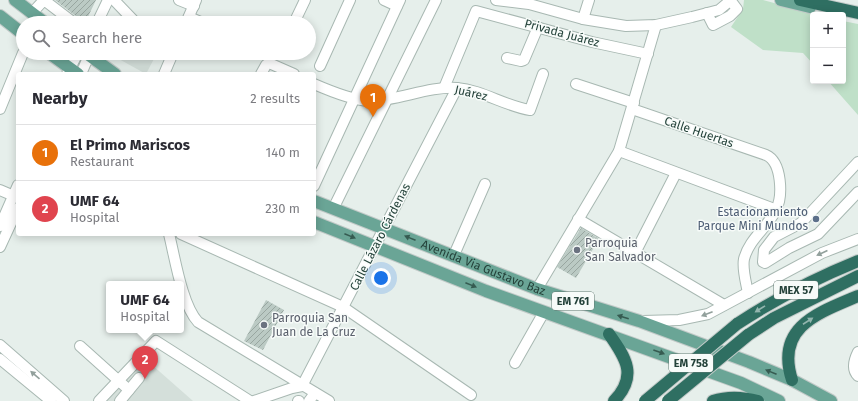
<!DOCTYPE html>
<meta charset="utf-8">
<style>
:root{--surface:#fff;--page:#f7f7f7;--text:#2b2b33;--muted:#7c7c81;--line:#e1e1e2;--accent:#7c3aed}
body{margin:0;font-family:"Fira Sans",sans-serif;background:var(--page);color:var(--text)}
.controls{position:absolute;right:12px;top:12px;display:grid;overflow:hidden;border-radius:4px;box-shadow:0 2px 10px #0003}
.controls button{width:36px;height:36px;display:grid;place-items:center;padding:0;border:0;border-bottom:1px solid var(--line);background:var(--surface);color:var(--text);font:20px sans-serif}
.you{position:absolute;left:381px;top:278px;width:14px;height:14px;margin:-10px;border:3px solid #fff;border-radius:50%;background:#1a73e8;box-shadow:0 0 0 6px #1a73e833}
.badge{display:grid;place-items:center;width:26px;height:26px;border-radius:50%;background:var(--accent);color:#fff;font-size:13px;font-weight:700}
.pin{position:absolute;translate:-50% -33px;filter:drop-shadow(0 1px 2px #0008)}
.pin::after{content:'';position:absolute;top:21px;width:14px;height:12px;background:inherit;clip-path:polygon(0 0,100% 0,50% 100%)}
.popup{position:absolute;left:106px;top:281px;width:78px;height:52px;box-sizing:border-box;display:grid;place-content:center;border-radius:4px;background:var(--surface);filter:drop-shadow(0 1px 3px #0005);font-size:13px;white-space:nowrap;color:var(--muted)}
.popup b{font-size:15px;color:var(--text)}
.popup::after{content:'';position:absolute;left:50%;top:100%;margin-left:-8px;border:8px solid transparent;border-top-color:var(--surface)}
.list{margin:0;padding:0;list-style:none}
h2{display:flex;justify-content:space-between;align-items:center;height:52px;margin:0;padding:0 16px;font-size:17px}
h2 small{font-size:13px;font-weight:400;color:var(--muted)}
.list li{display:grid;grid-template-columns:26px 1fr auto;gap:12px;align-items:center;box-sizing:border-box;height:56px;padding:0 16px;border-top:1px solid var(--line)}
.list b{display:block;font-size:15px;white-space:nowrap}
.list p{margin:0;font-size:13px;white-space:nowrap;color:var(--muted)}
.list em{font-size:13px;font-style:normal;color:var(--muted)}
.icon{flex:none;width:22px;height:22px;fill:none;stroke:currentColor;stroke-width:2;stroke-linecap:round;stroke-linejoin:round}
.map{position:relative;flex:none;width:858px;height:401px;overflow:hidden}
.search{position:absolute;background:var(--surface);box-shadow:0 2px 10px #0003;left:16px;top:16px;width:300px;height:44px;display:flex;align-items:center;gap:10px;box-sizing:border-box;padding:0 14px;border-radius:22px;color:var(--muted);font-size:15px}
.panel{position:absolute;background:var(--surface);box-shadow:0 2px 10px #0003;left:16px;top:72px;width:300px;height:164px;border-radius:4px}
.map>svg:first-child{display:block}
.built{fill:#d4dfda}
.park{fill:#bfe0c8}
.building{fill:url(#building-hatch)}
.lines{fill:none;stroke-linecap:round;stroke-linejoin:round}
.minor-casing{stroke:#a8b8b2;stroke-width:12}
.major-casing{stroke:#c2cac8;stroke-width:14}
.highway-casing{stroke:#c2cac8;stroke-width:14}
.minor{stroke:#fff;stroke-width:10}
.major{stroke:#6aa596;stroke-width:12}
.highway{stroke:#2f6f62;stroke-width:12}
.highway-bridge-casing{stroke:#c2cac8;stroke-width:14;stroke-linecap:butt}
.highway-bridge{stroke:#2f6f62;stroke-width:12}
.oneway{fill:#365b51}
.oneway2{fill:#92a09c}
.oneway3{fill:#93b5ae}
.service-dot{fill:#5c6f8a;stroke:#f7fbf9;stroke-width:1.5}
.worship-dot{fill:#6b7280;stroke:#f7fbf9;stroke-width:1.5}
.labels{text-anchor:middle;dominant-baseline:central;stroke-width:3;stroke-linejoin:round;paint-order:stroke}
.shield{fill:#f7fbf9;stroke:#637a73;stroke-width:1}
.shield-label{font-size:11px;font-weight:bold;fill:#24423a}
.street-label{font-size:12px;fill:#24423a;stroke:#f7fbf9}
.service-label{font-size:12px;fill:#4e5e75;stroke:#f7fbf9;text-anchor:end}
.worship-label{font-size:12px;fill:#5b616d;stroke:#f7fbf9;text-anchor:start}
</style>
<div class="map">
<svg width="858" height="401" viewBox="0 0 858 401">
<defs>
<pattern id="building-hatch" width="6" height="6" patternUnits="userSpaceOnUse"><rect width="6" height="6" fill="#bbcac4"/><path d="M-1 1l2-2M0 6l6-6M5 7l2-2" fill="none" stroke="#98a6a0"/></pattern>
</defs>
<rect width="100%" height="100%" fill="#e6efeb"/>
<!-- built -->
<g class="built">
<path d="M108 53H157L146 74Z"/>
<path d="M143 357 193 401H101Z"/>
</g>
<!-- park -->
<g class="park">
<path d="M744 0H763L818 15H813V64L803 53 763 50 731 27 743 9Z"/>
<path d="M843 21 858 24V115L828 81H843Z"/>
</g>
<!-- building -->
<g class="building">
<path d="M55 0H96L85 23Z"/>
<path d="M581 228 599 239 576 278 557 267Z"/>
<path d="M266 300 284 310 263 350 244 341Z"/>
</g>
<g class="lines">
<!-- minor casing -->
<g class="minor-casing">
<g id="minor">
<path d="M114 0 136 23"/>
<path d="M179 0 194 6"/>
<path d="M384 0 397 6"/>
<path d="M496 0 529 4 583 19 626 26 656 25 692 17 719 10 731 0"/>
<path d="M32 13 44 0 74 23"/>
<path d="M707 13 713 25 730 16 737 9 731 1"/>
<path d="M189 17 203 23"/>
<path d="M583 19 589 0"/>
<path d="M97 23 108 0"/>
<path d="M186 23 196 0"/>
<path d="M294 23 305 0"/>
<path d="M507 58 521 61 524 60 538 27"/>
<path d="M320 66 350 0"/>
<path d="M67 74 78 53"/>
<path d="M81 74 90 53"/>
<path d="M164 74 173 53"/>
<path d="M261 74 266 65 269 63 294 74"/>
<path d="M314 84C330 91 352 100 369 101 399 101 427 86 457 88 482 90 505 106 530 110L543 74"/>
<path d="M576 84 634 103"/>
<path d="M444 88 476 11 592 42 648 54"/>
<path d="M0 109 23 53"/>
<path d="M632 109 766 155C782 162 783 196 776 210 767 228 749 239 744 259 742 269 746 282 748 293"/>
<path d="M619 151 777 210"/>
<path d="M858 162 801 223 774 237 764 250 763 262 765 263 789 248 818 234 858 192"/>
<path d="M314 186 400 0"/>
<path d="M0 190 14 196"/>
<path d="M333 209 436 0"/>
<path d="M578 219 724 305"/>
<path d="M0 226 18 185"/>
<path d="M169 234C175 258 182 305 198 322L329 401"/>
<path d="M181 234 343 307 471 395"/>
<path d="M0 247 18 208"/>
<path d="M635 253 676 173"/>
<path d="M454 255 485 184"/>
<path d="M537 289 619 151 656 25"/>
<path d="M643 321 679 320 708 314 822 253 858 239"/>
<path d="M0 345 64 401"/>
<path d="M80 346 129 390"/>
<path d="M858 352C854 360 851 369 858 376"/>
<path d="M0 359 51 401"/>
<path d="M515 363 544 312"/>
<path d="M99 401 156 341 250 401"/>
<path d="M120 401 139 378"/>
<path d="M254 401 292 388 302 386 457 88"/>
<path d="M298 401H299"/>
<path d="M309 401 315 393"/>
</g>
</g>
<!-- major casing -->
<g class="major-casing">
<g id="major">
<path d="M15 0 45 23"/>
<path d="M781 0 810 7"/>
<path d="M0 16 23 34"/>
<path d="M49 53 78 74"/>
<path d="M86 53 115 74"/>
<path id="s1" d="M314 201 537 289 639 321 749 362 792 380 831 401"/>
<path d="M314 222 486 291 741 383 779 401"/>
</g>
</g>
<!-- highway casing -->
<g class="highway-casing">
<g id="highway">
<path d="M800 0 858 13"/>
<path d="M737 324C775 299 816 278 858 261"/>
<path d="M609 334C626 358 638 376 614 401"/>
<path d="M748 335 774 318 858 276"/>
<path d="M792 380C775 327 818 313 858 296"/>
<path d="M713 401C728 396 743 397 758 401"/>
</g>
</g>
<!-- minor -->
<use href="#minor" class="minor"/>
<!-- major -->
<use href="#major" class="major"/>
<!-- highway -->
<use href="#highway" class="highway"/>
<!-- highway-bridge casing -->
<g class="highway-bridge-casing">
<g id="highway-bridge">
<path d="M645 401 737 324"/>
<path d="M668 401 748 335"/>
</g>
</g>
<!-- highway-bridge -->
<use href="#highway-bridge" class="highway-bridge"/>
</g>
<!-- one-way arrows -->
<defs><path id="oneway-solid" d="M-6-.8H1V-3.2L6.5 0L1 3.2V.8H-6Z"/></defs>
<g class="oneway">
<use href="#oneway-solid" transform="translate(350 236) rotate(22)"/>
<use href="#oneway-solid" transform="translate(410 238) rotate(-158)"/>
<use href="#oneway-solid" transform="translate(471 285) rotate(22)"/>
<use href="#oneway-solid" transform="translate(623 317) rotate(-163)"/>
<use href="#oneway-solid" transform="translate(659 352) rotate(20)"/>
<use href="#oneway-solid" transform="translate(771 372) rotate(-158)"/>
</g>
<g class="oneway2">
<use href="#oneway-solid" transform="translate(822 253) rotate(155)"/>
<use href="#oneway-solid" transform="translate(707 314) rotate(159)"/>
<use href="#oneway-solid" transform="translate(35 375) rotate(-139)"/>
</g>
<g class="oneway3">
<use href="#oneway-solid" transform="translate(760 309) rotate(148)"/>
<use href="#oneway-solid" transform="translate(808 321) rotate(-33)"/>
</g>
<!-- markers -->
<circle class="service-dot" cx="816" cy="219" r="4"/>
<g class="worship-dot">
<circle cx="577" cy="250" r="4"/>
<circle cx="264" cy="325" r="4"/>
</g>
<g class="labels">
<!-- shield labels -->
<g class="shield">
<rect x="774" y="281" width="44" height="18" rx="3"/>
<rect x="552" y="292" width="42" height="18" rx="3"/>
<rect x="669" y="354" width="44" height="18" rx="3"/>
</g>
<g class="shield-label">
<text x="796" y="290">MEX 57</text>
<text x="573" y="301">EM 761</text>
<text x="691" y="363">EM 758</text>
</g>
<!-- street labels -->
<g class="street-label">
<text transform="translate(562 33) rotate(15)">Privada Juárez</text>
<text transform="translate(471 93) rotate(13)">Juárez</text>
<text transform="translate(699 132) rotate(19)">Calle Huertas</text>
<text transform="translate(380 237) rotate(-63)">Calle Lázaro Cárdenas</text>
<text stroke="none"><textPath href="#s1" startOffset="182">Avenida Via Gustavo Baz</textPath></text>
</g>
<!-- service labels -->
<g class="service-label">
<text x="808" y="212">Estacionamiento<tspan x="808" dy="14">Parque Mini Mundos</tspan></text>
</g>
<!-- worship labels -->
<g class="worship-label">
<text x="585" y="243">Parroquia<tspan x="585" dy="14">San Salvador</tspan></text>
<text x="272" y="318">Parroquia San<tspan x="272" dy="14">Juan de La Cruz</tspan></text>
</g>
</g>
</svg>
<div class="controls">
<button>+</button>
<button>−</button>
</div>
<div class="you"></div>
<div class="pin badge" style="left:373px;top:117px;background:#e8710a">1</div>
<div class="pin badge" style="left:145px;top:379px;background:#e0444e">2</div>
<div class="popup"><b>UMF 64</b>Hospital</div>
<div class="search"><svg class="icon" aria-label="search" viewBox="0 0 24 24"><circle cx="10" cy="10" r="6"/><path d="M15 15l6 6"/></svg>Search here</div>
<section class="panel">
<h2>Nearby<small>2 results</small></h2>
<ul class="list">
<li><span class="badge" style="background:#e8710a">1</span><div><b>El Primo Mariscos</b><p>Restaurant</p></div><em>140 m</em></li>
<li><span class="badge" style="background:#e0444e">2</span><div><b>UMF 64</b><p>Hospital</p></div><em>230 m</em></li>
</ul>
</section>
</div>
